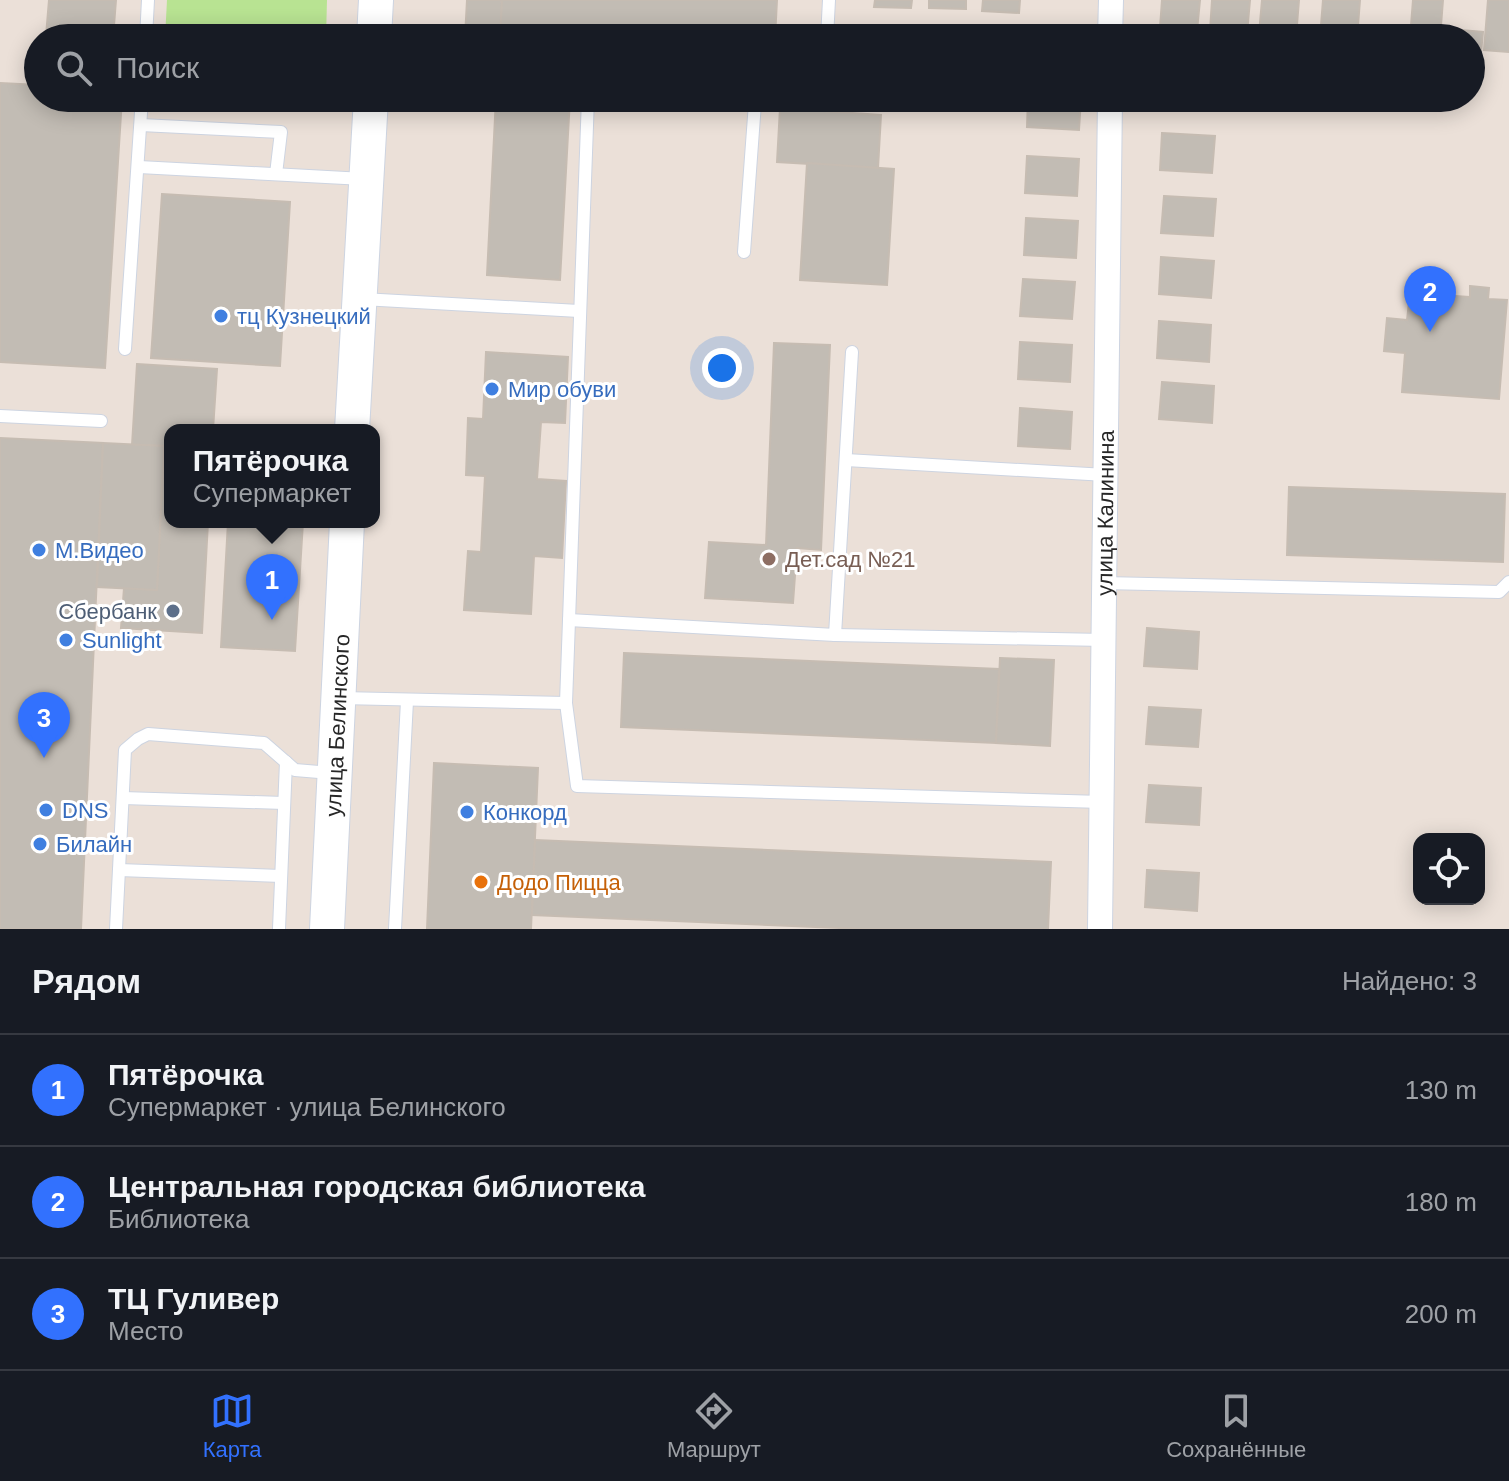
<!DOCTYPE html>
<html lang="ru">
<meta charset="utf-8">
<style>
:root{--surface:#171b24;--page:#242831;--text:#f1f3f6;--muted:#9ea1a6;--line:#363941;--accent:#3271fe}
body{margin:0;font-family:Helvetica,sans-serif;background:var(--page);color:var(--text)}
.controls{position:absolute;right:24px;bottom:24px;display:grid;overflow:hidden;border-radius:16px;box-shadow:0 4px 20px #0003}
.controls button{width:72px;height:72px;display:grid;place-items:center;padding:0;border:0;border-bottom:2px solid var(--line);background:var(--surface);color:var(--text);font:40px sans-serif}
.you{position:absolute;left:722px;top:368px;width:28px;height:28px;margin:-20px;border:6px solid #fff;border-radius:50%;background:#1a73e8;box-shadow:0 0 0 12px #1a73e833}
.badge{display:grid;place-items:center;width:52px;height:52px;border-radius:50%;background:var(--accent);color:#fff;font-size:26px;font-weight:700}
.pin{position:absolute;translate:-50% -66px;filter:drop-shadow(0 2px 4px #0008)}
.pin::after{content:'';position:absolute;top:42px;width:28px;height:24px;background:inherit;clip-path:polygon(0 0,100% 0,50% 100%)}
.popup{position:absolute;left:164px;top:424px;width:216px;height:104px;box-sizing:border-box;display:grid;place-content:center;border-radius:16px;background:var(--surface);filter:drop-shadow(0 2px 6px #0005);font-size:26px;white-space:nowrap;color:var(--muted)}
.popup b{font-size:30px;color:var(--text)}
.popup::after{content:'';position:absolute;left:50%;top:100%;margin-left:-16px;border:16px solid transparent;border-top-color:var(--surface)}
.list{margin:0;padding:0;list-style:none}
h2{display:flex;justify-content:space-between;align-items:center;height:104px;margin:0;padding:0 32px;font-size:34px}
h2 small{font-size:26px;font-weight:400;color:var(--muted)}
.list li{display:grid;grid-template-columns:52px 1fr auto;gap:24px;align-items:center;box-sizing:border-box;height:112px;padding:0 32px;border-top:2px solid var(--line)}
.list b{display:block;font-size:30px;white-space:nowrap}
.list p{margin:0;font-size:26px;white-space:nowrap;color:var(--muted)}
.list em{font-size:26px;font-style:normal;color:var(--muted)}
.icon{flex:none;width:44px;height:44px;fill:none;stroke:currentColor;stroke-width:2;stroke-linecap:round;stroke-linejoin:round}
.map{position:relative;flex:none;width:1509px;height:929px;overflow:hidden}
.search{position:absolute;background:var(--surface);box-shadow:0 4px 20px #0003;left:24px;right:24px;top:24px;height:88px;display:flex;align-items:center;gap:20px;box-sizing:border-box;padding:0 28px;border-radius:44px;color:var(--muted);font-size:30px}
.sheet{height:440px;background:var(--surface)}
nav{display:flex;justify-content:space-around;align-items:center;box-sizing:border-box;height:112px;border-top:2px solid var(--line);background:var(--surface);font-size:22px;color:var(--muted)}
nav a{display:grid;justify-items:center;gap:4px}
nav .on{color:var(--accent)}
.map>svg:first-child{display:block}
.green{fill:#b8e392}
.building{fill:#c2bcb4;stroke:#c6bcb2;stroke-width:2}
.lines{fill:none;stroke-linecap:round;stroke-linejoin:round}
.lane-casing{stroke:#cdd4e1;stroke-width:14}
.street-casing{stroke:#cdd4e1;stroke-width:26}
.secondary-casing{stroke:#cdd4e1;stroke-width:36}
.lane{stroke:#fff;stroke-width:12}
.street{stroke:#fff;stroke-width:24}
.secondary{stroke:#fff;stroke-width:34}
.shop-dot{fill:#3f7fe0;stroke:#fff;stroke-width:3}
.education-dot{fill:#8d6e63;stroke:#fff;stroke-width:3}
.service-dot{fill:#5c6f8a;stroke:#fff;stroke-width:3}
.food-dot{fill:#e8710a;stroke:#fff;stroke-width:3}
.labels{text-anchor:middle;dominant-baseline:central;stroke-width:6;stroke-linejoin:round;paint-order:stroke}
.shop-label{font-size:22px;fill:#366cbe;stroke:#fff;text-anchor:start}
.street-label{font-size:22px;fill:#272727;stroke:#fff}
.education-label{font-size:22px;fill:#785e54;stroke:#fff;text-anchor:start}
.service-label{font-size:22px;fill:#4e5e75;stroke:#fff;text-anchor:end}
.food-label{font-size:22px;fill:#c56008;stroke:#fff;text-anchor:start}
</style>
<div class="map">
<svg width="1509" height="929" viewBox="0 0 1509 929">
<rect width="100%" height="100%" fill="#ebe0d8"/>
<!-- green -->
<path class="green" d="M167 0H327L326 38H165Z"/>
<!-- building -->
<g class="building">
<path d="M49 0H116L113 38 46 36Z"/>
<path d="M467 0H502L500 38H465Z"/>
<path d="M502 0H777L775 38H500Z"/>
<path d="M875 0H912L911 8 874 7Z"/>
<path d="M929 0H966V9L929 8Z"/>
<path d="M983 0H1020L1019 13 982 11Z"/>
<path d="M1162 0H1200L1197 31 1160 28Z"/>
<path d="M1212 0H1250L1247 34 1210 31Z"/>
<path d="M1262 0H1299L1296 37 1259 34Z"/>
<path d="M1323 0H1360L1357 38H1320Z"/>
<path d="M1413 0H1443L1440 38H1410Z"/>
<path d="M1488 0H1509V52L1484 50Z"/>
<path d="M1449 29 1483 32 1478 84 1471 83V38H1448Z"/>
<path d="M1033 30 1085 33V38H1033Z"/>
<path d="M0 83 38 85V98H122L105 368 0 362Z"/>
<path d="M496 98H570L560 280 487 275Z"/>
<path d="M1028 98H1081L1079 130 1027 127Z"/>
<path d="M1160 98H1213L1212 107 1160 103Z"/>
<path d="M780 108 881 115 878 168 777 162Z"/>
<path d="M1162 133 1215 136 1212 173 1160 170Z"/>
<path d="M1027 156 1079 159 1077 196 1025 193Z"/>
<path d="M807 163 894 169 887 285 800 280Z"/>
<path d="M162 194 290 202 280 366 151 358Z"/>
<path d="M1164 196 1216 199 1213 236 1161 233Z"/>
<path d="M1026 218 1078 221 1076 258 1024 255Z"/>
<path d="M1161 257 1214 261 1211 298 1159 294Z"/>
<path d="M1023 279 1075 282 1072 319 1020 316Z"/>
<path d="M1470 286 1489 288 1488 299 1507 300 1499 399 1402 392 1405 353 1384 351 1387 318 1407 320 1410 293 1470 297Z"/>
<path d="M1159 321 1211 325 1209 362 1157 358Z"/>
<path d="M1020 342 1072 345 1070 382 1018 379Z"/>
<path d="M774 343 830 345 821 550 797 548 793 603 705 598 709 542 766 545Z"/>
<path d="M486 352 568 357 565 423 541 422 537 479 566 481 562 558 534 556 531 614 464 610 468 551 481 552 485 476 466 475 468 418 483 419Z"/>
<path d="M137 364 217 369 213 430H170V522H208L202 633 121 628 124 588 157 590 164 446 132 445Z"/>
<path d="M1162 382 1214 386 1212 423 1159 419Z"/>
<path d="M1020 408 1072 412 1070 449 1018 446Z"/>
<path d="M0 438 103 443 81 929H0Z"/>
<path d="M103 443 164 446 157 590 97 587Z"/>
<path d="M1289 487 1505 494 1503 562 1287 555Z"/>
<path d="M228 522H303L295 651 221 647Z"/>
<path d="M1147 628 1199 632 1197 669 1144 666Z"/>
<path d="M624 653 999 669 996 743 621 727Z"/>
<path d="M1000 658 1054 660 1050 746 996 743Z"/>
<path d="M1149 707 1201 710 1198 747 1146 744Z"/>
<path d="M434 763 538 768 531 929H427Z"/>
<path d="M1149 785 1201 788 1199 825 1146 822Z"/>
<path d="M535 840 1051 862 1048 929H863L532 915Z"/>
<path d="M1147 870 1199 873 1197 911 1145 907Z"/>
</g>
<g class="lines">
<!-- lane casing -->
<g class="lane-casing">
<g id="lane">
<path d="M146 38 148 0"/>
<path d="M827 38 829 0"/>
<path d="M588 98 566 703 577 786 1102 802"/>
<path d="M141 125 281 132 276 174"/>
<path d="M139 167 364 179"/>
<path d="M744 252 755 103 768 98"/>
<path d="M362 299 579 311"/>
<path d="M125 349 142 98"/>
<path d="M0 416 101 421"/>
<path d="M846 460 1106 475"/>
<path d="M1104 583 1499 592 1509 582"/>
<path d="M569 620 835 635 852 352"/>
<path d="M835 635 1104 640"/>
<path d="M341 698 566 703"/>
<path d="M123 798 284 803"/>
<path d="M119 870 281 876"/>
<path d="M116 929 125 750 138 739 148 734 264 743 295 770 331 773"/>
<path d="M279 929 286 762"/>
<path d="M395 929 407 701"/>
</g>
</g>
<!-- street casing -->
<g class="street-casing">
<g id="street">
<path d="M1110 38 1111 0"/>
<path id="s1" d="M1100 929 1110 98"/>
</g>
</g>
<!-- secondary casing -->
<g class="secondary-casing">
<g id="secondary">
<path d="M374 38 376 0"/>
<path d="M352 430 371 98"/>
<path id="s2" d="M327 929 347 522"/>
</g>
</g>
<!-- lane -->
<use href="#lane" class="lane"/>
<!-- street -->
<use href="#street" class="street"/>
<!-- secondary -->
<use href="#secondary" class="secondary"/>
</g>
<!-- markers -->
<g class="shop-dot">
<circle cx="221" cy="316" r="8"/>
<circle cx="492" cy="389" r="8"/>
<circle cx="39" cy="550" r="8"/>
<circle cx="66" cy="640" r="8"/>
<circle cx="46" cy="810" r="8"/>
<circle cx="467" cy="812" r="8"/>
<circle cx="40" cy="844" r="8"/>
</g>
<circle class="education-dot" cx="769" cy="559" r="8"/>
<circle class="service-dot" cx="173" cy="611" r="8"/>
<circle class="food-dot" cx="481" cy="882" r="8"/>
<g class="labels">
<!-- shop labels -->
<g class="shop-label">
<text x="237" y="316">тц Кузнецкий</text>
<text x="508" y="389">Мир обуви</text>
<text x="55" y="550">М.Видео</text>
<text x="82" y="640">Sunlight</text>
<text x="62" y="810">DNS</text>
<text x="483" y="812">Конкорд</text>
<text x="56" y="844">Билайн</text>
</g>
<!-- street labels -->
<g class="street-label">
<text stroke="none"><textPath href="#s1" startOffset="416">улица Калинина</textPath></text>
<text stroke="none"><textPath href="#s2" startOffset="204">улица Белинского</textPath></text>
</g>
<!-- education labels -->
<g class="education-label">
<text x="785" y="559">Дет.сад №21</text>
</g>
<!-- service labels -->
<g class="service-label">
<text x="157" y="611">Сбербанк</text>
</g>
<!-- food labels -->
<g class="food-label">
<text x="497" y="882">Додо Пицца</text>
</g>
</g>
</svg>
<div class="controls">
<button><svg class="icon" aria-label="locate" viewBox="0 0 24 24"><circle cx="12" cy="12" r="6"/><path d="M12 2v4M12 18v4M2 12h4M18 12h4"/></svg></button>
</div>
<div class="you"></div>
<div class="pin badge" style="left:272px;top:620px">1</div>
<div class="popup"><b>Пятёрочка</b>Супермаркет</div>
<div class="pin badge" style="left:1430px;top:332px">2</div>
<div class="pin badge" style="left:44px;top:758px">3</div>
<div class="search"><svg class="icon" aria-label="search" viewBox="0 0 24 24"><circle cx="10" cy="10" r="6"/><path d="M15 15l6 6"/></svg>Поиск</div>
</div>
<section class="sheet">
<h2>Рядом<small>Найдено: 3</small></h2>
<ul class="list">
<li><span class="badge">1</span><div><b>Пятёрочка</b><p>Супермаркет · улица Белинского</p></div><em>130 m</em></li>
<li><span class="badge">2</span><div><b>Центральная городская библиотека</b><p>Библиотека</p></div><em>180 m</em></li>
<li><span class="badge">3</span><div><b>ТЦ Гуливер</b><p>Место</p></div><em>200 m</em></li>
</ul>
</section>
<nav>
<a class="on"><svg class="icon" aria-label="map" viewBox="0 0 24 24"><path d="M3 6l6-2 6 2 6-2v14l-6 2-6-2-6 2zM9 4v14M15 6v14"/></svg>Карта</a>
<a><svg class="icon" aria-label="directions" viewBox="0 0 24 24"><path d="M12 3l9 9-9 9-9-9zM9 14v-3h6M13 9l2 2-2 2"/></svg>Маршрут</a>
<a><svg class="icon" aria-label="saved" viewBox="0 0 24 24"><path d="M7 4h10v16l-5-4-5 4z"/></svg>Сохранённые</a>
</nav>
